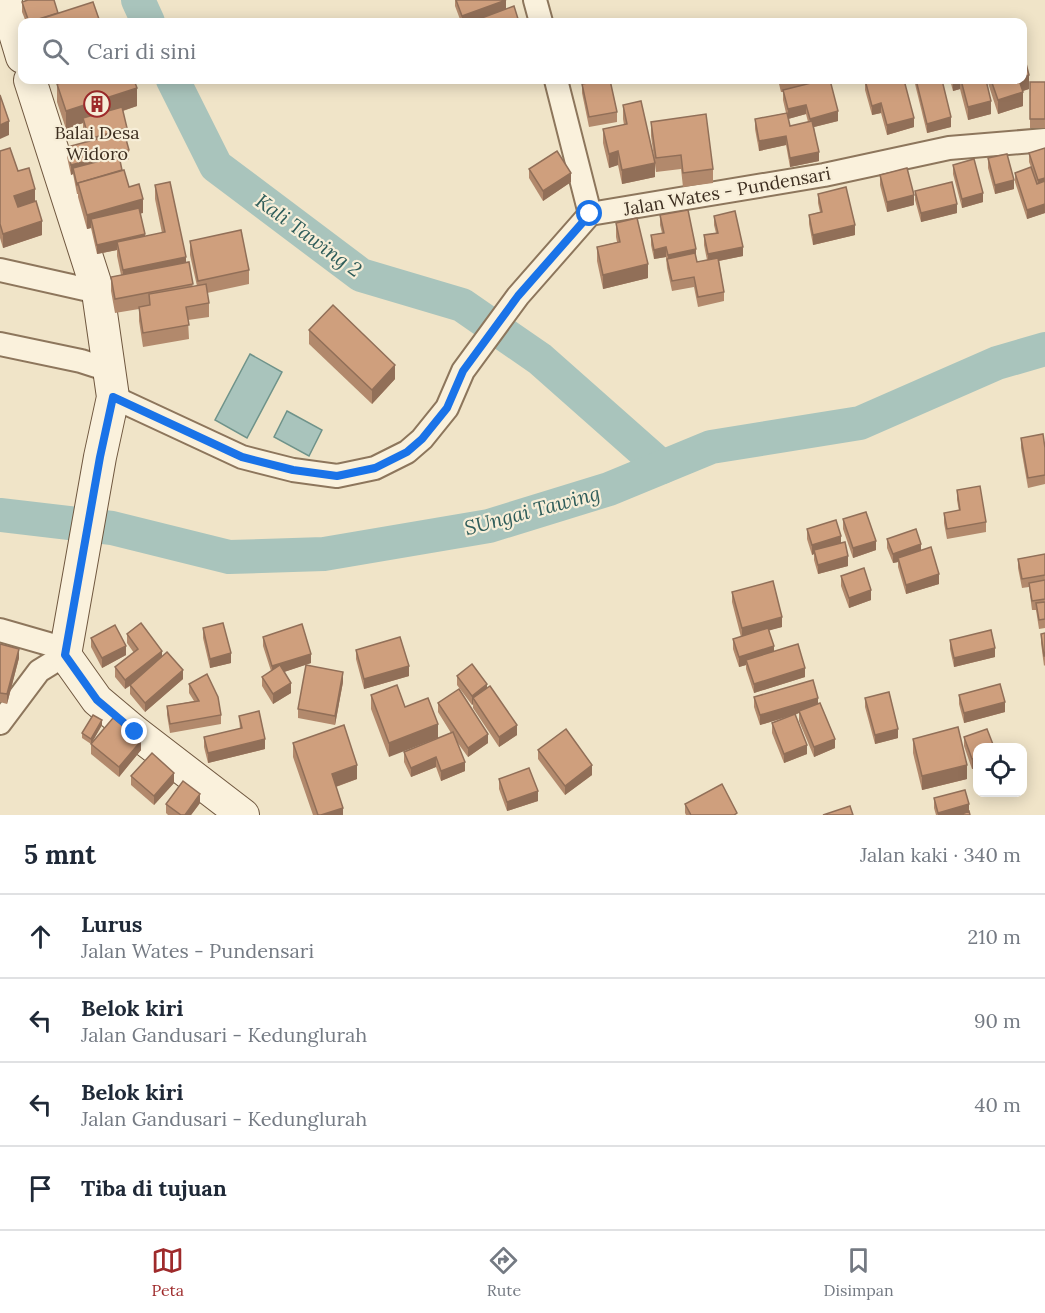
<!DOCTYPE html>
<html lang="id">
<meta charset="utf-8">
<style>
:root{--surface:#fff;--page:#f2f2f3;--text:#1f2937;--muted:#747a83;--line:#e0e1e3;--accent:#9e2a2b}
body{margin:0;font-family:Lora,serif;background:var(--page);color:var(--text)}
.controls{position:absolute;right:18px;bottom:18px;display:grid;overflow:hidden;border-radius:12px;box-shadow:0 3px 15px #0003}
.controls button{width:54px;height:54px;display:grid;place-items:center;padding:0;border:0;border-bottom:2px solid var(--line);background:var(--surface);color:var(--text);font:30px sans-serif}
.stop{position:absolute;width:18px;height:18px;margin:-14px;border:4px solid #1a73e8;border-radius:50%;background:#fff}
.stop.end{background:#1a73e8;border-color:#fff;box-shadow:0 2px 6px #0008}
.list{margin:0;padding:0;list-style:none}
h2{display:flex;justify-content:space-between;align-items:center;height:78px;margin:0;padding:0 24px;font-size:26px}
h2 small{font-size:20px;font-weight:400;color:var(--muted)}
.list li{display:grid;grid-template-columns:39px 1fr auto;gap:18px;align-items:center;box-sizing:border-box;height:84px;padding:0 24px;border-top:2px solid var(--line)}
.list b{display:block;font-size:22px;white-space:nowrap}
.list p{margin:0;font-size:20px;white-space:nowrap;color:var(--muted)}
.list em{font-size:20px;font-style:normal;color:var(--muted)}
.icon{flex:none;width:33px;height:33px;fill:none;stroke:currentColor;stroke-width:2;stroke-linecap:round;stroke-linejoin:round}
.map{position:relative;flex:none;width:1045px;height:815px;overflow:hidden}
.search{position:absolute;background:var(--surface);box-shadow:0 3px 15px #0003;left:18px;right:18px;top:18px;height:66px;display:flex;align-items:center;gap:15px;box-sizing:border-box;padding:0 21px;border-radius:12px;color:var(--muted);font-size:22px}
.sheet{height:414px;background:var(--surface)}
nav{display:flex;justify-content:space-around;align-items:center;box-sizing:border-box;height:84px;border-top:2px solid var(--line);background:var(--surface);font-size:16px;color:var(--muted)}
nav a{display:grid;justify-items:center;gap:3px}
nav .on{color:var(--accent)}
.map>svg:first-child{display:block}
.water{fill:#a9c4bc;stroke:#6f938a;stroke-width:1.5}
.lines{fill:none;stroke-linecap:round;stroke-linejoin:round}
.river{stroke:#a9c4bc;stroke-width:34}
.street-casing{stroke:#8d765c;stroke-width:26}
.secondary-casing{stroke:#6f573f;stroke-width:34}
.street{stroke:#faf1dc;stroke-width:22}
.secondary{stroke:#faf1dc;stroke-width:32}
.wall{fill:#b2896c;fill-rule:evenodd}
.shaded-wall{fill:#916f58}
.building{fill:#cf9f7d;stroke:#916f58;stroke-width:1.5}
.route{stroke:#1a73e8;stroke-width:8}
.labels{text-anchor:middle;dominant-baseline:central;stroke-width:4.5;stroke-linejoin:round;paint-order:stroke}
.poi-label{font-size:18px;fill:#3d2e20;stroke:#f7eed8}
.street-label{font-size:18px;fill:#3d2e20;stroke:#f7eed8}
.water-label{font-size:20px;font-style:italic;fill:#2f5d5a;stroke:#f7eed8}
</style>
<div class="map">
<svg width="1045" height="815" viewBox="0 0 1045 815">
<rect width="100%" height="100%" fill="#f0e4c8"/>
<!-- water -->
<g class="water">
<path d="M250 354 282 372 247 438 215 420Z"/>
<path d="M287 411 322 430 309 456 274 437Z"/>
</g>
<g class="lines">
<!-- river -->
<g class="river">
<path d="M138 0 148 22"/>
<path d="M173 80 216 166 361 275 462 305 540 359 662 467"/>
<path d="M0 515 112 528 229 557 324 554 489 526 609 489 711 447 860 423 997 363 1045 349"/>
</g>
<!-- street casing -->
<g class="street-casing">
<g id="street">
<path d="M535 0 541 22"/>
<path d="M556 80 590 214"/>
<path d="M0 270 98 292"/>
<path d="M0 344 81 361 109 370"/>
<path d="M113 397 242 457 293 470 337 476 375 468 407 452 422 439 447 408 463 371 518 296 590 214 824 175 949 148 1045 140"/>
<path d="M0 630 66 649"/>
<path d="M0 723 39 671 65 655"/>
</g>
</g>
<!-- secondary casing -->
<g class="secondary-casing">
<g id="secondary">
<path d="M5 0 22 57"/>
<path d="M30 80 98 292 113 397 100 457 65 655 97 700 135 732 243 815"/>
</g>
</g>
<!-- street -->
<use href="#street" class="street"/>
<!-- secondary -->
<use href="#secondary" class="secondary"/>
</g>
<!-- wall -->
<g class="wall">
<path d="M455 0H506V9L519 22H461L455 6Z"/>
<path d="M22 2 58 13 100 22H26L22 12Z"/>
<path d="M778 80H809V83L838 121 814 127 819 161 790 167 786 145 759 151 755 129V119L786 113 783 100V92H781ZM806 114 808 122 790 126 788 119Z"/>
<path d="M865 80 914 127 887 135 881 113 872 115 865 90Z"/>
<path d="M914 80H942L951 127 927 133Z"/>
<path d="M950 80H986L991 114 968 120 960 89 953 91Z"/>
<path d="M987 80H1023L1029 89 1023 91V106L998 114Z"/>
<rect x="1030" y="82" width="15" height="46"/>
<path d="M57 84 137 106 123 111 127 138H126L129 159 120 162 122 170 129 187 143 213H140L145 236 162 233 155 199V185L186 263 193 287 197 286 190 255V241L249 270V284L207 293 209 303V317L188 320 189 339 143 347 139 321V309L115 313 111 291V277L121 275 117 256V250L97 254 91 228 87 229 78 197V194H77L73 174 71 175 67 157V147L87 142 83 128V123L66 129 57 102Z"/>
<path d="M582 84 617 112V122L589 127 582 93Z"/>
<path d="M623 105 655 177 622 184 618 165 609 168 603 143V129L624 125 623 119Z"/>
<path d="M651 122 713 169V183L683 187 681 169 656 172 651 136Z"/>
<path d="M1045 148V213L1027 219 1015 182V173L1031 167 1029 162V153Z"/>
<path d="M0 151 18 171 35 201 42 235 3 248 0 238Z"/>
<path d="M988 158 1014 189 995 194 988 168Z"/>
<path d="M953 165 983 202 962 208 953 174Z"/>
<path d="M529 169 571 182 543 201 529 178Z"/>
<path d="M880 175 914 205 887 212 880 185Z"/>
<path d="M915 191 957 213 921 222 915 200Z"/>
<path d="M818 194 855 235 813 245 809 224V215L820 212 818 203Z"/>
<path d="M660 215 696 257 697 262 707 260 704 245V235L716 233 714 225V216L743 256 719 261 724 292V301L698 307 694 287 672 291 667 268 666 257 654 259 651 245V235L662 233 660 225Z"/>
<path d="M616 223 648 278 603 289 597 261V247L617 242 616 237Z"/>
<path d="M309 330 395 379 372 404 309 344Z"/>
<path d="M1021 438 1045 448V484L1028 488 1021 448Z"/>
<path d="M957 490 986 522V532L947 539 944 523V513L959 511 957 500Z"/>
<path d="M843 519 876 550 853 558 843 529Z"/>
<path d="M807 529 841 543 848 566 818 574 814 560V554L812 555 807 539Z"/>
<path d="M887 539 921 550 939 584 906 594 898 567V562L893 563 887 548Z"/>
<path d="M1045 554V628L1039 629 1036 610H1032L1029 587 1022 588 1018 568V559Z"/>
<path d="M841 576 871 600 849 608 841 586Z"/>
<path d="M732 592 782 627 769 630 774 651 805 677 754 693 746 669V665L739 667 733 649V639L741 637 732 602Z"/>
<path d="M203 628 231 663 210 668 203 638Z"/>
<path d="M1045 633V665L1044 666 1041 643V634Z"/>
<path d="M127 634 162 656 183 679 145 712 130 694V686L125 689 115 677V667L134 653 127 643Z"/>
<path d="M263 637 311 663 284 672 291 693 273 704 262 686V677L271 671 263 646Z"/>
<path d="M91 638 126 655 102 668 91 647Z"/>
<path d="M950 640 995 657 954 667 950 649Z"/>
<path d="M0 644 19 658 7 704 0 702Z"/>
<path d="M356 650 409 676 364 689 356 659Z"/>
<path d="M457 676 487 688 517 735 499 747 473 708V704L472 705 457 685Z"/>
<path d="M343 682 335 725 298 718V709Z"/>
<path d="M189 684 221 715V724L170 733 167 715V706L194 701 189 693Z"/>
<path d="M397 685 389 757 371 709V695Z"/>
<path d="M959 695 1005 712 964 723 959 704Z"/>
<path d="M754 697 818 703 835 748 814 757 799 721V713L795 715 807 754 784 763 772 733V723L793 715 760 725 754 707Z"/>
<path d="M865 698 898 738 875 744 865 707Z"/>
<path d="M438 703 488 743 468 757 457 742 465 771 441 781 436 767 411 777 404 762V752L451 733 438 712Z"/>
<path d="M239 716 265 749 208 763 204 747V737L240 729Z"/>
<path d="M102 725 91 744 82 738V733Z"/>
<path d="M964 737 978 747V767L972 769 964 746Z"/>
<path d="M913 739 967 779 922 790 913 753Z"/>
<path d="M293 743 357 779 336 787 343 815H313L293 757Z"/>
<path d="M91 744 141 750 119 777 91 754Z"/>
<path d="M538 750 592 775 565 795 538 759Z"/>
<path d="M131 776 174 783 154 805 131 785Z"/>
<path d="M499 779 538 801 507 811 499 789Z"/>
<path d="M934 798 969 804V811L970 815H936L934 808Z"/>
<path d="M200 803 191 815H168L166 813V804Z"/>
<path d="M685 804 737 815H686L685 813Z"/>
</g>
<!-- shaded-wall -->
<g class="shaded-wall">
<path d="M506 0V10L471 22H462V16Z"/>
<path d="M1029 75V89L1019 92V80H1023V77Z"/>
<path d="M953 80H960V89L953 91Z"/>
<path d="M137 88V106L85 123 83 118V123L66 129V111Z"/>
<path d="M1023 92V106L998 114V100Z"/>
<path d="M991 101V114L968 120V107Z"/>
<path d="M881 103V113L872 115V106Z"/>
<path d="M806 105V114L788 119V109Z"/>
<path d="M838 111V121L810 128V119Z"/>
<path d="M951 117V127L927 133V124Z"/>
<path d="M914 118V127L887 135V125Z"/>
<path d="M9 121V135L0 139V125Z"/>
<path d="M127 128V138L89 148V139Z"/>
<path d="M786 136V145L759 151V141Z"/>
<path d="M129 150V159L74 174 73 168V174L71 175V165Z"/>
<path d="M618 151V165L609 168V154Z"/>
<path d="M819 152V161L790 167V158Z"/>
<path d="M655 163V177L622 184V170Z"/>
<path d="M571 173V182L543 201V191Z"/>
<path d="M1045 178V187L1038 189V180Z"/>
<path d="M1014 180V189L995 194V185Z"/>
<path d="M35 189V203L14 210V196Z"/>
<path d="M983 193V202L962 208V199Z"/>
<path d="M914 195V205L887 212V202Z"/>
<path d="M143 199V213L93 227 91 219V228L87 229V215Z"/>
<path d="M957 204V213L921 222V213Z"/>
<path d="M1045 204V213L1027 219V210Z"/>
<path d="M42 221V235L3 248V234Z"/>
<path d="M855 225V235L813 245V235Z"/>
<path d="M145 234V243L117 242V250L97 254V245Z"/>
<path d="M666 247V257L654 259V250Z"/>
<path d="M743 247V256L708 263V254Z"/>
<path d="M696 249V259L668 265V255Z"/>
<path d="M186 257V270L123 284V270Z"/>
<path d="M648 264V278L603 289V275Z"/>
<path d="M395 365V379L372 404V390Z"/>
<path d="M841 536V546L814 550V554L812 555V545Z"/>
<path d="M876 541V550L853 558V548Z"/>
<path d="M921 544V554L898 558V562L893 563V554Z"/>
<path d="M848 556V566L818 574V565Z"/>
<path d="M939 574V584L906 594V585Z"/>
<path d="M871 590V600L849 608V598Z"/>
<path d="M782 617V627L742 638V628Z"/>
<path d="M126 646V655L102 668V658Z"/>
<path d="M774 646V655L746 660V665L739 667V657Z"/>
<path d="M995 648V657L954 667V658Z"/>
<path d="M19 649V658L7 704V694Z"/>
<path d="M162 651V661L125 689V680Z"/>
<path d="M231 653V663L210 668V659Z"/>
<path d="M311 654V663L272 676V666Z"/>
<path d="M409 666V676L364 689V679Z"/>
<path d="M805 668V677L754 693V684Z"/>
<path d="M183 670V679L145 712V703Z"/>
<path d="M343 672V682L335 725V716Z"/>
<path d="M291 683V693L273 704V694Z"/>
<path d="M487 684V693L473 698V704L472 705V696Z"/>
<path d="M818 698V708L799 711V713L760 725V715Z"/>
<path d="M1005 702V712L964 723V713Z"/>
<path d="M102 720V725L91 744V739Z"/>
<path d="M438 724V738L389 757V743Z"/>
<path d="M517 725V735L499 747V737Z"/>
<path d="M898 729V738L875 744V735Z"/>
<path d="M488 734V743L468 757V748Z"/>
<path d="M265 739V749L208 763V753Z"/>
<path d="M835 739V748L814 757V747Z"/>
<path d="M141 741V750L119 777V767Z"/>
<path d="M807 745V754L784 763V754Z"/>
<path d="M436 757V767L411 777V768Z"/>
<path d="M978 758V767L972 769V759Z"/>
<path d="M465 762V771L441 781V771Z"/>
<path d="M357 765V779L332 788V774Z"/>
<path d="M592 765V775L565 795V786Z"/>
<path d="M967 765V779L922 790V776Z"/>
<path d="M174 773V783L154 805V796Z"/>
<path d="M538 791V801L507 811V802Z"/>
<path d="M200 794V803L191 815H185Z"/>
<path d="M969 804V814L965 815H938V813Z"/>
<path d="M343 808V815H321Z"/>
</g>
<!-- building -->
<g class="building">
<path d="M28 0H54L58 13 29 22 22 2Z"/>
<path d="M456 0H506L462 16Z"/>
<path d="M93 2 100 22H31Z"/>
<path d="M514 6 519 22H471Z"/>
<path d="M1023 52 1029 75 1023 77Z"/>
<path d="M70 80H134L137 88 66 111 57 84Z"/>
<path d="M604 80H610L617 112 589 117 582 84Z"/>
<path d="M780 80H798L781 83Z"/>
<path d="M823 80H830L838 111 810 119 806 105 788 109 783 90Z"/>
<path d="M865 80H904L914 118 887 125 881 103 872 106Z"/>
<path d="M916 80H942L951 117 927 124Z"/>
<path d="M961 80H986L991 101 968 107Z"/>
<path d="M991 80H1019L1023 92 998 100Z"/>
<rect x="1030" y="82" width="15" height="37"/>
<path d="M0 95 9 121 0 125Z"/>
<path d="M641 101 655 163 622 170 618 151 609 154 603 129 627 124 623 105Z"/>
<path d="M122 107 127 128 89 139 83 118Z"/>
<path d="M787 113 790 126 812 121 819 152 790 158 786 136 759 141 755 119Z"/>
<path d="M706 114 713 169 683 173 681 155 656 158 651 122Z"/>
<path d="M124 132 129 150 71 165 67 147Z"/>
<path d="M10 148 18 171 29 168 35 189 14 196 18 207 36 201 42 221 3 234 0 224V151Z"/>
<path d="M1045 148V178L1038 180 1029 153Z"/>
<path d="M557 151 571 173 543 191 529 169Z"/>
<path d="M1007 154 1014 180 995 185 988 158Z"/>
<path d="M119 156 122 170 78 183V184L77 185 73 168Z"/>
<path d="M974 159 983 193 962 199 953 165Z"/>
<path d="M1031 167 1037 184 1045 181V204L1027 210 1015 173Z"/>
<path d="M907 168 914 195 887 202 880 175Z"/>
<path d="M124 170 129 187 139 184 143 199 87 215 78 183Z"/>
<path d="M170 182 186 257 123 270 117 242 165 232 155 185Z"/>
<path d="M952 182 957 204 921 213 915 191Z"/>
<path d="M846 187 855 225 813 235 809 215 822 212 818 194Z"/>
<path d="M139 208 145 234 97 245 91 219Z"/>
<path d="M688 210 696 249 668 255 666 247 654 250 651 235 664 233 660 215Z"/>
<path d="M735 211 743 247 708 254 704 235 718 233 714 216Z"/>
<path d="M637 218 648 264 603 275 597 247 620 242 616 223Z"/>
<path d="M241 230 249 270 198 281 190 241Z"/>
<path d="M695 253 697 262 718 258 724 292 698 297 694 277 672 281 667 259Z"/>
<path d="M189 262 193 284 115 299 111 277Z"/>
<path d="M206 284 209 303 186 307 189 325 143 333 139 307 150 305 149 294Z"/>
<path d="M333 305 395 365 372 390 309 330Z"/>
<path d="M1043 434 1045 448V475L1028 478 1021 438Z"/>
<path d="M980 486 986 522 947 529 944 513 960 510 957 490Z"/>
<path d="M866 512 876 541 853 548 843 519Z"/>
<path d="M836 520 841 536 812 545 807 529Z"/>
<path d="M916 529 921 544 893 554 887 539Z"/>
<path d="M845 542 848 556 818 565 814 550Z"/>
<path d="M931 547 939 574 906 585 898 558Z"/>
<path d="M1045 554V575L1022 579 1018 559Z"/>
<path d="M864 568 871 590 849 598 841 576Z"/>
<path d="M1045 580V599L1032 601 1029 583Z"/>
<path d="M773 581 782 617 742 628 732 592Z"/>
<path d="M1045 602V619L1039 620 1036 603Z"/>
<path d="M141 623 162 651 125 680 115 667 138 649 127 634Z"/>
<path d="M223 623 231 653 210 659 203 628Z"/>
<path d="M302 624 311 654 272 666 263 637Z"/>
<path d="M115 625 126 646 102 658 91 638Z"/>
<path d="M768 628 774 646 739 657 733 639Z"/>
<path d="M991 630 995 648 954 658 950 640Z"/>
<path d="M1045 633V656H1044L1041 634Z"/>
<path d="M400 637 409 666 364 679 356 650Z"/>
<path d="M0 644 19 649 7 694 0 693Z"/>
<path d="M798 644 805 668 754 684 746 660Z"/>
<path d="M167 652 183 670 145 703 130 685Z"/>
<path d="M472 664 487 684 472 696 457 676Z"/>
<path d="M280 665 291 683 273 694 262 677Z"/>
<path d="M306 665 343 672 335 716 298 709Z"/>
<path d="M207 674 218 697 221 715 170 724 167 706 199 701 189 684Z"/>
<path d="M813 680 818 698 760 715 754 697Z"/>
<path d="M1000 684 1005 702 964 713 959 695Z"/>
<path d="M397 685 405 707 428 698 438 724 389 743 371 695Z"/>
<path d="M490 686 517 725 499 737 473 698Z"/>
<path d="M459 689 488 734 468 748 438 703Z"/>
<path d="M889 692 898 729 875 735 865 698Z"/>
<path d="M820 703 835 739 814 747 799 711Z"/>
<path d="M259 711 265 739 208 753 204 737 242 728 239 716Z"/>
<path d="M795 714 807 745 784 754 772 723Z"/>
<path d="M93 715 102 720 91 739 82 733Z"/>
<path d="M113 718 141 741 119 767 91 744Z"/>
<path d="M344 725 357 765 332 774 343 808 321 815H318L293 743Z"/>
<path d="M958 727 967 765 922 776 913 739Z"/>
<path d="M566 729 592 765 565 786 538 750Z"/>
<path d="M987 729 994 747H978V758L972 759 964 737Z"/>
<path d="M453 732 465 762 441 771 436 757 411 768 404 752Z"/>
<path d="M152 753 174 773 154 796 131 776Z"/>
<path d="M529 768 538 791 507 802 499 779Z"/>
<path d="M183 781 200 794 185 815H181L166 804Z"/>
<path d="M722 784 737 813 734 815H691L685 804Z"/>
<path d="M965 790 969 804 938 813 934 798Z"/>
<path d="M850 806 853 815H823Z"/>
<path d="M969 811 970 815H960Z"/>
</g>
<g class="lines">
<!-- route -->
<path class="route" d="M135 732 97 700 65 655 100 457 113 397 242 457 293 470 337 476 375 468 407 452 422 439 447 408 463 371 518 296 590 214"/>
</g>
<!-- icons -->
<defs>
<g id="building-ring" transform="scale(1.35)"><circle r="9.5" fill="#f7eed8" stroke="#9e2a2b" stroke-width="1.5"/><path d="M-4-6H4V6H1V3H-1V6H-4ZM-2.5-4.3h1.7v1.8h-1.7ZM.8-4.3h1.7v1.8H.8ZM-2.5-1h1.7V.8h-1.7ZM.8-1h1.7V.8H.8Z" fill="#9e2a2b"/></g>
</defs>
<g fill-rule="evenodd">
<use href="#building-ring" x="97" y="104"/>
</g>
<g class="labels">
<!-- poi labels -->
<g class="poi-label">
<text x="97" y="132">Balai Desa<tspan x="97" dy="21">Widoro</tspan></text>
</g>
<!-- street labels -->
<g class="street-label">
<text transform="translate(727 191) rotate(-10)">Jalan Wates - Pundensari</text>
</g>
<!-- water labels -->
<g class="water-label">
<text transform="translate(309 235) rotate(36)">Kali Tawing 2</text>
<text transform="translate(532 510) rotate(-15)">SUngai Tawing</text>
</g>
</g>
</svg>
<div class="controls">
<button><svg class="icon" aria-label="locate" viewBox="0 0 24 24"><circle cx="12" cy="12" r="6"/><path d="M12 2v4M12 18v4M2 12h4M18 12h4"/></svg></button>
</div>
<div class="stop" style="left:590px;top:214px"></div>
<div class="stop end" style="left:135px;top:732px"></div>
<div class="search"><svg class="icon" aria-label="search" viewBox="0 0 24 24"><circle cx="10" cy="10" r="6"/><path d="M15 15l6 6"/></svg>Cari di sini</div>
</div>
<section class="sheet">
<h2>5 mnt<small>Jalan kaki · 340 m</small></h2>
<ul class="list">
<li><svg class="icon" aria-label="ahead" viewBox="0 0 24 24"><path d="M12 20V5M6 11l6-6 6 6"/></svg><div><b>Lurus</b><p>Jalan Wates - Pundensari</p></div><em>210 m</em></li>
<li><svg class="icon" aria-label="left" viewBox="0 0 24 24"><path d="M17 20v-9H6M10 6l-5 5 5 5"/></svg><div><b>Belok kiri</b><p>Jalan Gandusari - Kedunglurah</p></div><em>90 m</em></li>
<li><svg class="icon" aria-label="left" viewBox="0 0 24 24"><path d="M17 20v-9H6M10 6l-5 5 5 5"/></svg><div><b>Belok kiri</b><p>Jalan Gandusari - Kedunglurah</p></div><em>40 m</em></li>
<li><svg class="icon" aria-label="arrive" viewBox="0 0 24 24"><path d="M6 21V4h12l-3 4 3 4H6"/></svg><div><b>Tiba di tujuan</b></div></li>
</ul>
</section>
<nav>
<a class="on"><svg class="icon" aria-label="map" viewBox="0 0 24 24"><path d="M3 6l6-2 6 2 6-2v14l-6 2-6-2-6 2zM9 4v14M15 6v14"/></svg>Peta</a>
<a><svg class="icon" aria-label="directions" viewBox="0 0 24 24"><path d="M12 3l9 9-9 9-9-9zM9 14v-3h6M13 9l2 2-2 2"/></svg>Rute</a>
<a><svg class="icon" aria-label="saved" viewBox="0 0 24 24"><path d="M7 4h10v16l-5-4-5 4z"/></svg>Disimpan</a>
</nav>
